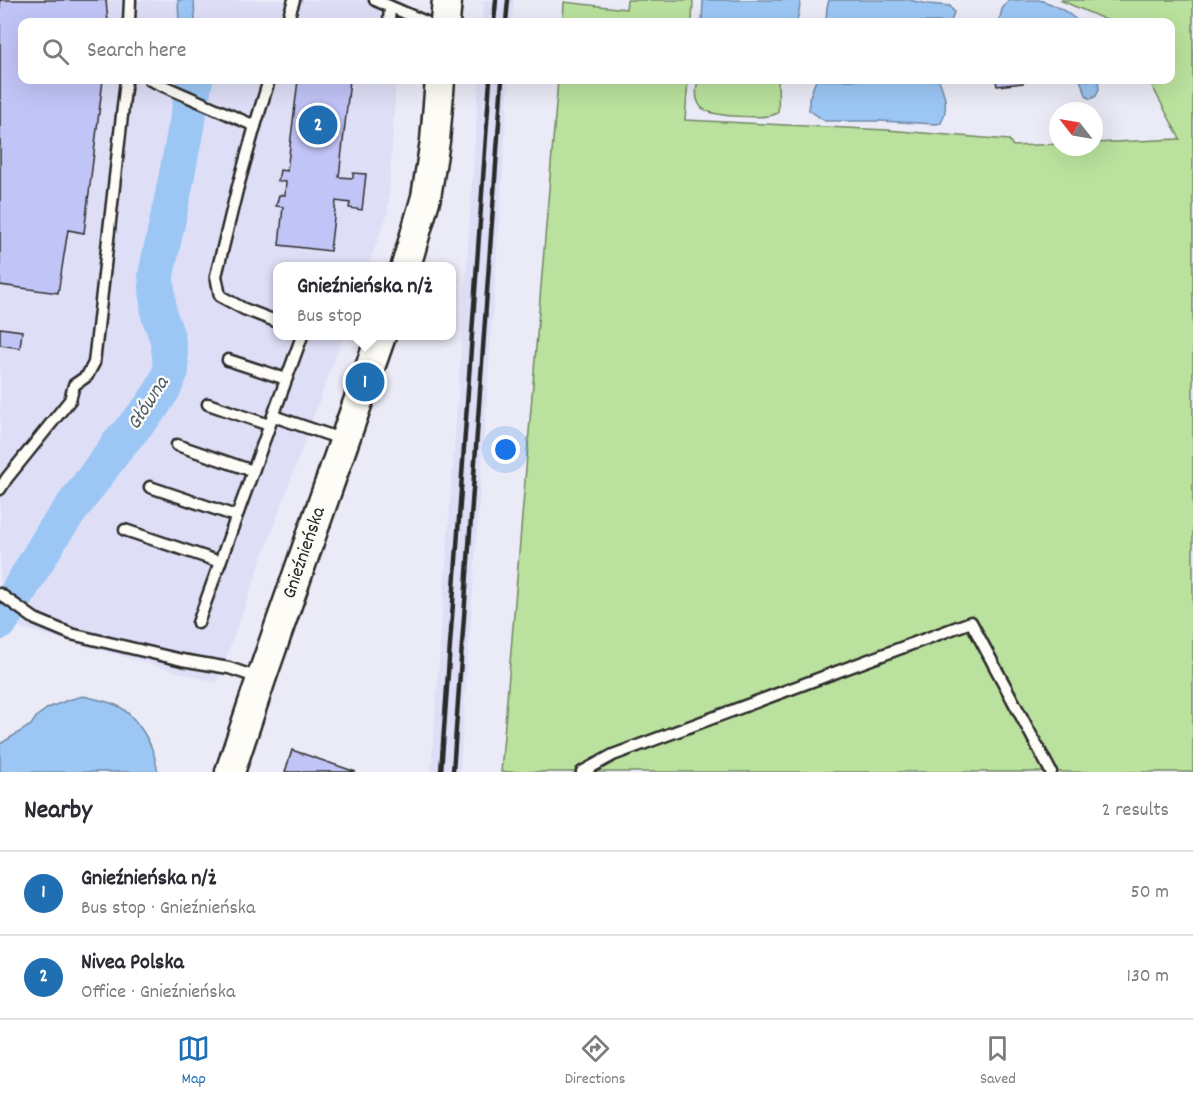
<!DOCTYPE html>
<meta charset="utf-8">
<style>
:root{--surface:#fff;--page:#f7f7f7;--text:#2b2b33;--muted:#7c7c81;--line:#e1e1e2;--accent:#1f6fb2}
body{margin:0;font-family:Dekko,sans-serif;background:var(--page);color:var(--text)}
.compass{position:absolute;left:1049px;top:102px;width:54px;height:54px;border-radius:50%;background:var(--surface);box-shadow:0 6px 24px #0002;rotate:301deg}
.you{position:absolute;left:506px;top:450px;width:21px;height:21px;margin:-15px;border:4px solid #fff;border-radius:50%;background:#1a73e8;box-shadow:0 0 0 9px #1a73e833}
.badge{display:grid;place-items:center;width:39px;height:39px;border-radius:50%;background:var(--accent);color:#fff;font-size:20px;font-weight:700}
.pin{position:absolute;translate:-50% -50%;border:3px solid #fff;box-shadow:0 2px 6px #0006}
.popup{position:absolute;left:273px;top:262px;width:183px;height:78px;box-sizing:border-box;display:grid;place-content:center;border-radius:12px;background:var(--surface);filter:drop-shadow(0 2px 4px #0005);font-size:20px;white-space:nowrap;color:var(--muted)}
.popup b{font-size:22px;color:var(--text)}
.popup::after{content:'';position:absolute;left:50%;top:100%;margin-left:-12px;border:12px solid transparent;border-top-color:var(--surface)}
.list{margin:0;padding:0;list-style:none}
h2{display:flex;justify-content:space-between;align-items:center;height:78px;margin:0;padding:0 24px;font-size:26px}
h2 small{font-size:20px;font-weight:400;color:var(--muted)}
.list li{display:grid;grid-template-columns:39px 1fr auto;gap:18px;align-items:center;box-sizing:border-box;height:84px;padding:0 24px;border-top:2px solid var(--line)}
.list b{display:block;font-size:22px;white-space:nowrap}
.list p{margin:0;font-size:20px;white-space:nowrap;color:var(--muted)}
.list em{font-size:20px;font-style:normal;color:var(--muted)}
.icon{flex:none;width:33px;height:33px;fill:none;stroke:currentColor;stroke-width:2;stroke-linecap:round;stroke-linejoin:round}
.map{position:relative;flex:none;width:1193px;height:772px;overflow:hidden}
.search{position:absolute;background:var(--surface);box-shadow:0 6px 24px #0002;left:18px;right:18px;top:18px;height:66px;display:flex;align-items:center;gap:15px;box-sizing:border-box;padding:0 21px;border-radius:12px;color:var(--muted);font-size:22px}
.sheet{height:246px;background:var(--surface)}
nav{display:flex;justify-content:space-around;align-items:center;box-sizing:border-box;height:84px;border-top:2px solid var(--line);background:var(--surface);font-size:16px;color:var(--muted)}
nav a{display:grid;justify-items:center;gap:3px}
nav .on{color:var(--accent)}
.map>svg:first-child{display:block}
.built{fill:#dedff7}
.green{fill:#bae19d;stroke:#728664;stroke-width:1.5}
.water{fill:#9cc7f5;stroke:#6f89a4;stroke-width:1.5}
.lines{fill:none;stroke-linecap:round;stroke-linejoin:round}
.river{stroke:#9cc7f5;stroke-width:36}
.building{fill:#c1c4f6;stroke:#2b2b2b;stroke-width:1.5}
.lane-casing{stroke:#2b2b2b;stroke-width:15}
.secondary-casing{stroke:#2b2b2b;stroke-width:33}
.lane{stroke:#fdfcf7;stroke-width:10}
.secondary{stroke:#fdfcf7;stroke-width:28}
.rail{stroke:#2b2b2b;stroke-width:4.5}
.labels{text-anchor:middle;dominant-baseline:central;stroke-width:4.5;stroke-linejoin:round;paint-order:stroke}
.street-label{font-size:20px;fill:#2b2b2b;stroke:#fdfcf7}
.water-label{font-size:21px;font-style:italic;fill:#4d5a68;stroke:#fdfcf7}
</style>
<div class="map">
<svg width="1193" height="772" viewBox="0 0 1193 772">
<rect width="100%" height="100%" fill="#ebebf7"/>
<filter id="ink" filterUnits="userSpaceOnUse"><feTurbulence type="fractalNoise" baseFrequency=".0167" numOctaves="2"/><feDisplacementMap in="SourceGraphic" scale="12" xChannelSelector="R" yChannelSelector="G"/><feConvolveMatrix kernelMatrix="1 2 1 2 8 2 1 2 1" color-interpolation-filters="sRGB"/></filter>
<g filter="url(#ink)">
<!-- built -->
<g class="built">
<path d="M0 0H401L400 22H22V80H396L388 213 368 266H278V336H343L217 683 3 623 0 627Z"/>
<path d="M484 0H514L512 22H482Z"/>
<path d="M479 80H509L501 197 460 772H431L458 393Z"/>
</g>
<!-- green -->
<g class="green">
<path d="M627 0H693L692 22H563L564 2 626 9Z"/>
<path d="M1060 0H1193V772H501L558 80H688L685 120 887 130 1009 140 1013 146 1058 144V147H1094V143L1180 139 1149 80H1170V22H1111Z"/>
<path d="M698 80H778C778 85 779 110 778 112 773 120 723 116 713 113 709 112 704 110 701 107 695 100 696 88 698 80Z"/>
</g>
<!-- water -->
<g class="water">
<path d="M178 0H194L195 22H179Z"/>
<path d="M703 0H801L797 22H702Z"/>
<path d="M829 0H909L928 4 950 6 954 12 951 22H826L827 7Z"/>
<path d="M1009 0C1018 0 1029 0 1039 0 1052 3 1069 12 1078 22H999L1002 9Z"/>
<path d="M189 80H201L196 110 197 114 194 122 178 119 189 86Z"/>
<path d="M816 80H939C945 95 949 107 941 123L936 124 881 121H825L809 110V99Z"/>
<path d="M1080 80H1098L1099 89 1096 96 1091 99 1087 97Z"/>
<path d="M83 696C95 699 109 701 120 707 134 716 146 734 152 749 155 756 156 764 158 772H0V744L31 725 37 716 48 708 68 700Z"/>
</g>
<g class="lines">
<!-- river -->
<path class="river" d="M0 622 54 532 119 444 152 406 163 389 171 371 170 356 167 337 159 315 156 275 174 190 195 80"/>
</g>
<!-- building -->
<g class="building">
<path d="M0 0H106L108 22H22V80H103L84 233 68 230 58 293 0 285Z"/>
<path d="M298 80H350L339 177 353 178V173L366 174 362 210 349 208 350 203 336 201 330 251 279 245 283 207 276 206 279 195H285L286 182 278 181 280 170 287 171Z"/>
<path d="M996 80H1023V83L997 86Z"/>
<path d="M0 328 22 331 20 348 0 345Z"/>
<path d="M292 750 356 772H285Z"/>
</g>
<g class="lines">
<!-- lane casing -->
<g class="lane-casing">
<g id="lane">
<path d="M375 0 426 22"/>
<path d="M129 22 130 0"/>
<path d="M287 22 294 0"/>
<path d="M389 22 390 7"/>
<path d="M150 80 255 126"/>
<path d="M269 80 255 126 237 190 216 276 220 296 244 309 278 322"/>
<path d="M228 360 286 379"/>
<path d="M208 404 269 425"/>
<path d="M273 416 344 440"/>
<path d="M177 445 253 471"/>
<path d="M150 487 236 516"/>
<path d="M0 489 7 478 70 400 74 385 87 376 94 363 126 80"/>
<path d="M125 530 220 562"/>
<path d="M0 594 35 619 71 634 182 660 229 668 259 678"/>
<path d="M198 623 302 336"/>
<path d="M582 772 613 755 971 622 1051 772"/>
</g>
</g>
<!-- secondary casing -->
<g class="secondary-casing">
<g id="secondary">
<path d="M445 22 447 0"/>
<path d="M406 266 426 197 435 141 440 80"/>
<path d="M230 772 261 679 381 336"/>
</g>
</g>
<!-- lane -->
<use href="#lane" class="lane"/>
<!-- secondary -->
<use href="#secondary" class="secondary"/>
<!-- rail -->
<g class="rail">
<path d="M494 22 496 0"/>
<path d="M506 22 508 0"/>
<path d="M441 772 490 80"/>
<path d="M453 772 502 80"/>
</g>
</g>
</g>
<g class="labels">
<!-- street labels -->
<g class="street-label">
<text transform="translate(305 553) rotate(-71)">Gnieźnieńska</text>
</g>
<!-- water labels -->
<g class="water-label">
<text transform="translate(149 404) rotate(-57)">Główna</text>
</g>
</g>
</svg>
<svg class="compass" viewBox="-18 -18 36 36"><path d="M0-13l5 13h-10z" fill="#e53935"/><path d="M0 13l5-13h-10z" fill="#7c7c81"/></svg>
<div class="you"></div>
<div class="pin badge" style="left:365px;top:382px">1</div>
<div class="popup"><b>Gnieźnieńska n/ż</b>Bus stop</div>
<div class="pin badge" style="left:318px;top:125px">2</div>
<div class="search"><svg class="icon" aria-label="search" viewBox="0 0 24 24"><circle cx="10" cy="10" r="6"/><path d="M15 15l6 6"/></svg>Search here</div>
</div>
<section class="sheet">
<h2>Nearby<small>2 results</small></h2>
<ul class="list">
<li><span class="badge">1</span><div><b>Gnieźnieńska n/ż</b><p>Bus stop · Gnieźnieńska</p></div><em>50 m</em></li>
<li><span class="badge">2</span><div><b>Nivea Polska</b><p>Office · Gnieźnieńska</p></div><em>130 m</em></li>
</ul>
</section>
<nav>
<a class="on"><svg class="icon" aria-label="map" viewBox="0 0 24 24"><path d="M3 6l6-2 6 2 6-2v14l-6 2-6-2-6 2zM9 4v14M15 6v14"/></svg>Map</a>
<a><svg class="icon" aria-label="directions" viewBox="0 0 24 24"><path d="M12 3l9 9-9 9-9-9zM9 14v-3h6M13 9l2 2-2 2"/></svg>Directions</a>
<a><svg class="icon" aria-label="saved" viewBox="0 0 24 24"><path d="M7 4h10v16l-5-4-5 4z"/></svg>Saved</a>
</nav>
